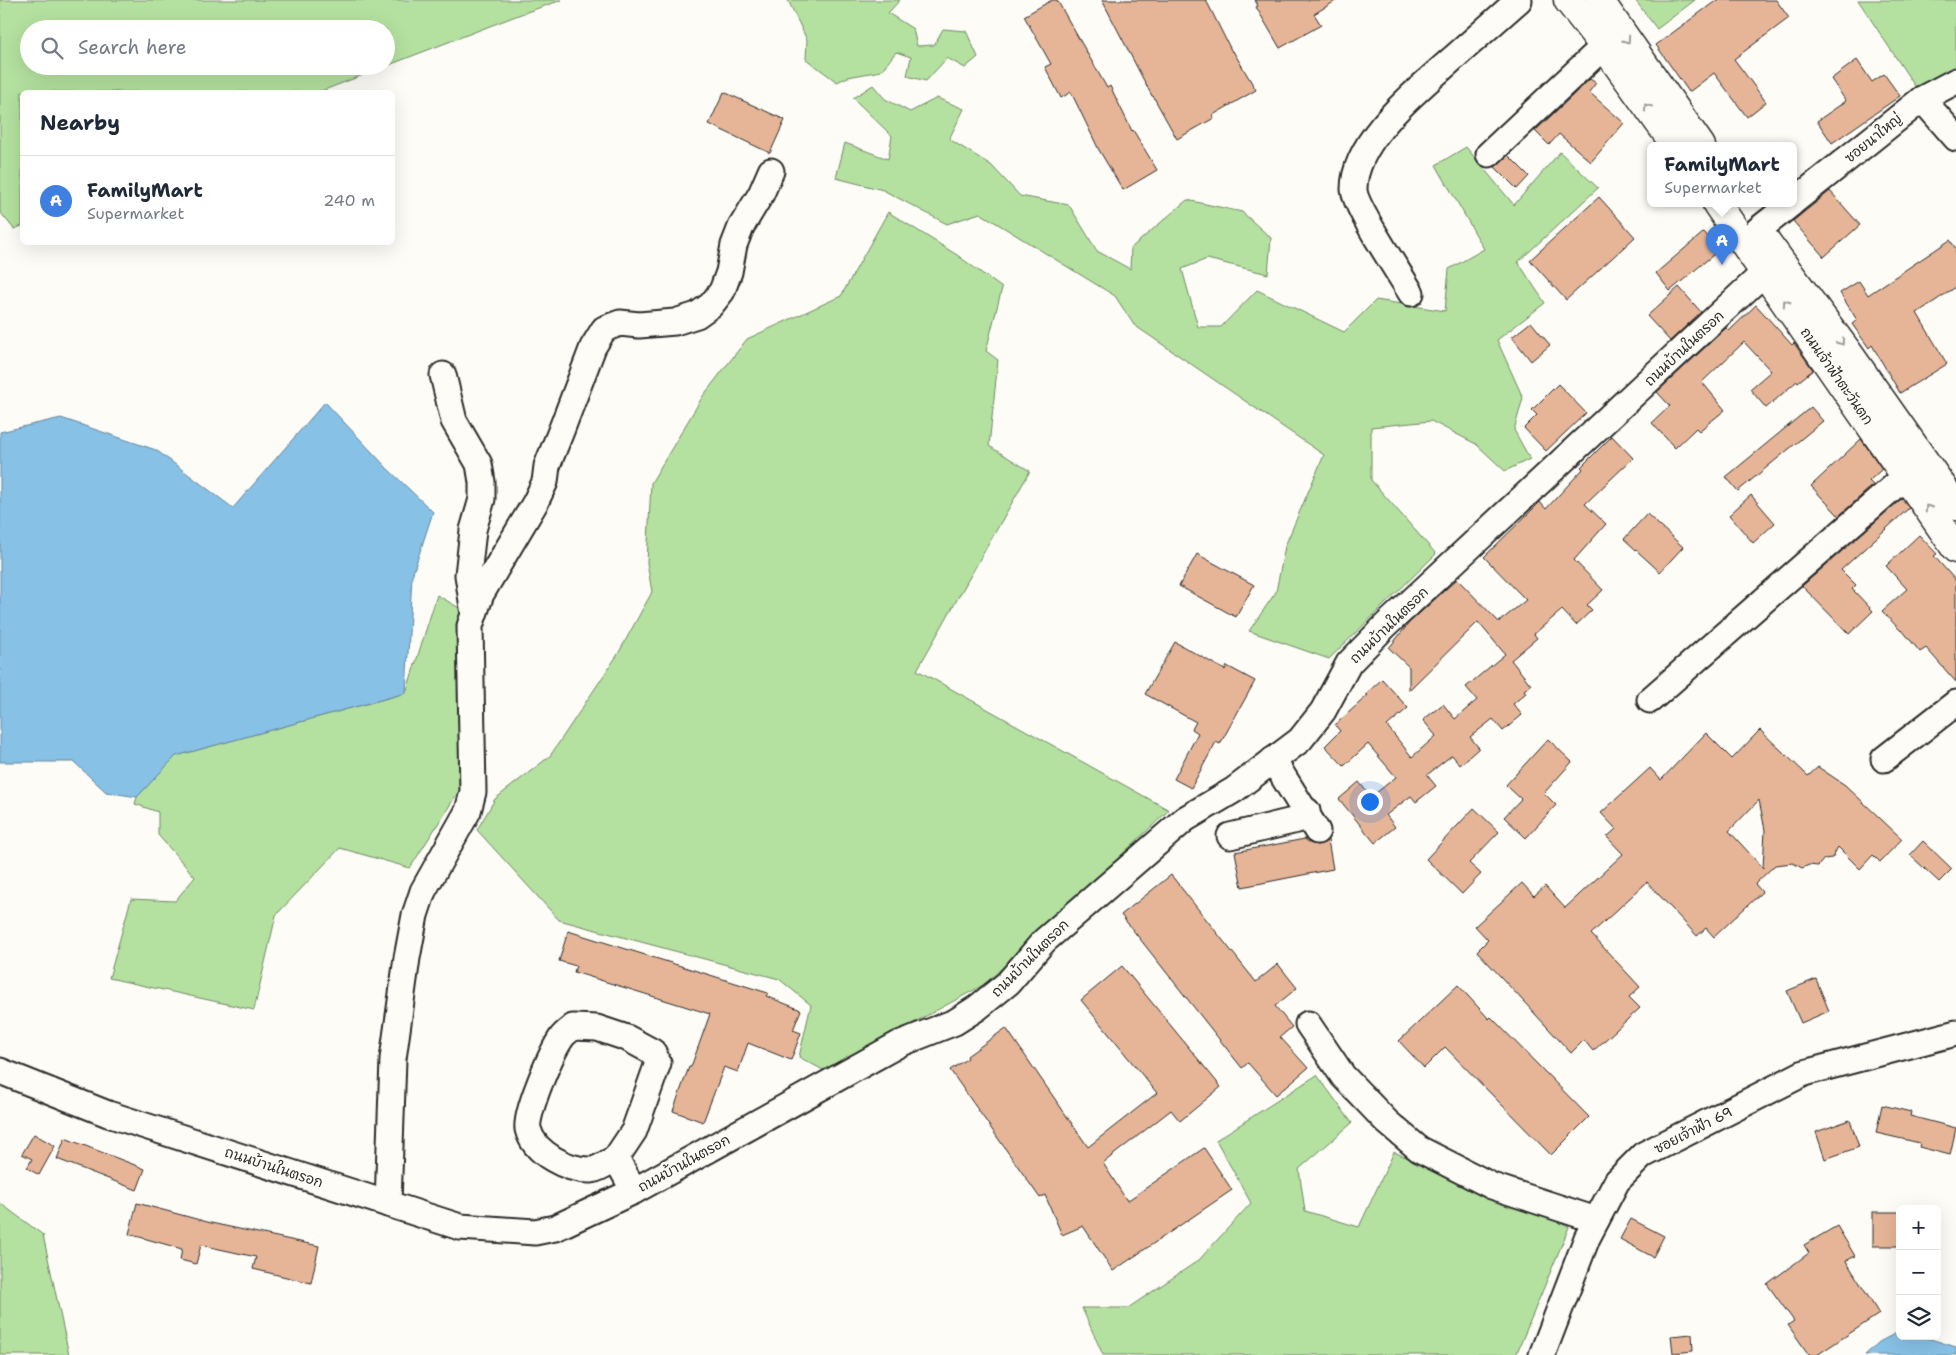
<!DOCTYPE html>
<meta charset="utf-8">
<style>
:root{--surface:#fff;--page:#f2f2f3;--text:#1f2937;--muted:#747a83;--line:#e0e1e3;--accent:#0f766e}
body{margin:0;font-family:"Shantell Sans","Playpen Sans Thai",sans-serif;background:var(--page);color:var(--text)}
.controls{position:absolute;right:15px;bottom:15px;display:grid;overflow:hidden;border-radius:8px;box-shadow:0 5px 20px #0002}
.controls button{width:45px;height:45px;display:grid;place-items:center;padding:0;border:0;border-bottom:1px solid var(--line);background:var(--surface);color:var(--text);font:25px sans-serif}
.you{position:absolute;left:1369px;top:801px;width:18px;height:18px;margin:-12px;border:4px solid #fff;border-radius:50%;background:#1a73e8;box-shadow:0 0 0 8px #1a73e833}
.badge{display:grid;place-items:center;width:32px;height:32px;border-radius:50%;background:var(--accent);color:#fff;font-size:16px;font-weight:700}
.pin{position:absolute;translate:-50% -41px;filter:drop-shadow(0 1px 2px #0008)}
.pin::after{content:'';position:absolute;top:26px;width:18px;height:15px;background:inherit;clip-path:polygon(0 0,100% 0,50% 100%)}
.popup{position:absolute;left:1647px;top:142px;width:150px;height:65px;box-sizing:border-box;display:grid;place-content:center;border-radius:8px;background:var(--surface);filter:drop-shadow(0 1px 4px #0005);font-size:16px;white-space:nowrap;color:var(--muted)}
.popup b{font-size:19px;color:var(--text)}
.popup::after{content:'';position:absolute;left:50%;top:100%;margin-left:-10px;border:10px solid transparent;border-top-color:var(--surface)}
.list{margin:0;padding:0;list-style:none}
h2{display:flex;justify-content:space-between;align-items:center;height:65px;margin:0;padding:0 20px;font-size:21px}
h2 small{font-size:16px;font-weight:400;color:var(--muted)}
.list li{display:grid;grid-template-columns:32px 1fr auto;gap:15px;align-items:center;box-sizing:border-box;height:90px;padding:0 20px;border-top:1px solid var(--line)}
.list b{display:block;font-size:19px;white-space:nowrap}
.list p{margin:0;font-size:16px;white-space:nowrap;color:var(--muted)}
.list em{font-size:16px;font-style:normal;color:var(--muted)}
.icon{flex:none;width:28px;height:28px;fill:none;stroke:currentColor;stroke-width:2;stroke-linecap:round;stroke-linejoin:round}
.map{position:relative;flex:none;width:1956px;height:1355px;overflow:hidden}
.search{position:absolute;background:var(--surface);box-shadow:0 5px 20px #0002;left:20px;top:20px;width:375px;height:55px;display:flex;align-items:center;gap:12px;box-sizing:border-box;padding:0 18px;border-radius:28px;color:var(--muted);font-size:19px}
.panel{position:absolute;background:var(--surface);box-shadow:0 5px 20px #0002;left:20px;top:90px;width:375px;height:155px;border-radius:8px}
.map>svg:first-child{display:block}
.green{fill:#b4e19f;stroke:#708665;fill-rule:evenodd}
.water{fill:#87c1e6;stroke:#62859b}
.building{fill:#e6b597;stroke:#2b2b2b;fill-rule:evenodd}
.lines{fill:none;stroke-linecap:round;stroke-linejoin:round}
.minor-casing{stroke:#2b2b2b;stroke-width:29}
.major-casing{stroke:#2b2b2b;stroke-width:31}
.minor{stroke:#fdfcf7;stroke-width:25}
.major{stroke:#fdfcf7;stroke-width:28}
.oneway{stroke:#9e9e9b}
.labels{text-anchor:middle;dominant-baseline:central;stroke-width:5;stroke-linejoin:round;paint-order:stroke}
.street-label{font-size:14px;fill:#2b2b2b;stroke:#fdfcf7}
</style>
<div class="map">
<svg width="1956" height="1355" viewBox="0 0 1956 1355">
<rect width="100%" height="100%" fill="#fdfcf7"/>
<filter id="ink" filterUnits="userSpaceOnUse"><feTurbulence type="fractalNoise" baseFrequency=".02" numOctaves="2"/><feDisplacementMap in="SourceGraphic" scale="10" xChannelSelector="R" yChannelSelector="G"/><feConvolveMatrix kernelMatrix="1 2 1 2 8 2 1 2 1" color-interpolation-filters="sRGB"/></filter>
<g filter="url(#ink)">
<!-- green -->
<g class="green">
<path d="M0 0H562L521 14 319 92H22V226L14 229 0 212ZM29 29H386V66H29Z"/>
<path d="M788 0H900L888 13 913 29 917 46 934 45 943 29 966 31 978 57 965 68 947 58 926 81 907 76 911 57 896 52 881 71 848 77 837 82 806 59 807 40Z"/>
<path d="M1635 0H1695L1657 29Z"/>
<path d="M1858 0H1956V67L1916 88Z"/>
<path d="M873 85 885 99 910 112 937 98 964 109 949 139 991 165 1020 196 1069 205 1097 251 1130 269 1131 248 1187 200 1242 212 1271 238 1268 274 1207 259 1182 269 1198 327H1221L1257 290 1344 332 1376 300 1445 311 1449 269 1484 249 1436 165 1466 147 1514 205 1560 152 1598 188 1518 262 1545 303 1497 340 1523 398 1514 430 1530 459 1505 471 1476 444 1431 421 1371 427V480L1436 554 1329 659 1249 631 1276 592 1285 546 1324 455 1134 325 1115 296 980 213 947 224 883 190 836 178 845 143 888 159 892 136 853 98Z"/>
<path d="M888 212 957 255 1002 288 986 351 998 360 989 446 1030 471 917 670 1169 810 985 984 825 1071 799 1057 811 1005 779 979 559 920 477 830 495 799 550 756 618 654 652 592 647 563 651 483 703 396 747 339 841 296Z"/>
<path d="M437 595 461 609 462 786 410 868 340 848 276 915 254 1010 109 978 131 899 175 901 195 877 158 835V812L135 804 137 797 175 756 406 693Z"/>
<path d="M1317 1075 1352 1123 1299 1169 1305 1211 1359 1227 1394 1152 1569 1227 1516 1355H1103L1082 1308H1128L1199 1260 1251 1203 1216 1140Z"/>
<path d="M0 1203 43 1235 69 1355H0Z"/>
</g>
<!-- water -->
<g class="water">
<path d="M325 402 388 469 433 512 412 576 406 693 176 756 137 797 106 792 74 762H0V432L61 418 156 450 233 508Z"/>
<path d="M1900 1331V1336H1921L1956 1347V1355H1865L1879 1342Z"/>
</g>
<!-- building -->
<g class="building">
<path d="M1052 0H1057L1107 88 1110 86 1132 131 1133 130 1157 170 1123 190 1099 150 1071 92 1061 98 1045 67 1051 64 1024 16Z"/>
<path d="M1102 0H1206L1232 52 1233 51 1256 90 1213 115 1214 118 1177 139 1153 96H1152Z"/>
<path d="M1255 0H1337L1314 14 1321 25 1280 48 1256 7 1258 6Z"/>
<path d="M1717 0H1776L1789 18 1734 59 1766 102 1747 117 1714 73 1689 92 1656 45Z"/>
<path d="M1857 60 1872 82 1884 74 1900 96 1832 143 1817 121 1846 101 1831 79Z"/>
<path d="M1590 79 1596 83 1589 92 1624 123 1591 162 1559 134 1549 145 1535 131Z"/>
<path d="M724 92 785 120 770 153 709 124Z"/>
<path d="M1508 155 1529 176 1517 189 1495 167Z"/>
<path d="M1830 191 1860 225 1824 257 1793 221Z"/>
<path d="M1599 197 1635 237 1566 300 1530 260Z"/>
<path d="M1704 232 1719 250 1670 291 1656 273Z"/>
<path d="M1950 240 1956 249V287L1917 313 1947 364 1900 393 1872 345 1869 348 1852 324 1857 320 1840 293 1859 281 1868 295Z"/>
<path d="M1679 287 1701 312 1670 341 1647 316Z"/>
<path d="M1756 305 1792 345 1794 343 1813 370 1798 382 1797 381 1766 408 1750 389 1771 371 1744 342 1702 382 1725 410 1699 431 1696 428 1675 448 1652 423 1670 406 1657 392 1726 328 1729 331Z"/>
<path d="M1531 322 1550 345 1531 361 1512 337Z"/>
<path d="M1558 384 1586 413 1546 451 1524 428 1537 415 1532 410Z"/>
<path d="M1811 407 1823 421 1738 491 1726 477Z"/>
<path d="M1612 436 1633 458 1585 504 1606 524 1574 560 1603 590 1587 605 1592 610 1576 625 1562 610 1534 634 1537 638 1511 660 1531 685 1524 690 1526 693 1513 704 1522 715 1503 731 1493 719 1470 737 1479 748 1460 765 1452 755 1427 775 1436 786 1416 802 1411 796 1386 815 1395 827 1375 843 1339 799 1359 782 1371 797 1396 777 1368 744 1344 766 1325 746 1340 731 1335 725 1368 695 1366 694 1382 679 1408 708 1387 726 1412 757 1436 736 1423 720 1443 704 1455 719 1477 700 1466 687 1505 654 1478 622 1409 690V667L1389 648 1409 623 1457 579 1499 622 1526 600 1484 557 1540 502 1546 509 1583 469 1581 467Z"/>
<path d="M1861 439 1882 469 1869 481 1873 485 1839 516 1811 486Z"/>
<path d="M1751 495 1775 523 1753 543 1729 515Z"/>
<path d="M1901 499 1909 508 1841 570 1856 585 1852 589 1873 611 1849 634 1802 586Z"/>
<path d="M1647 514 1683 547 1660 572 1624 539Z"/>
<path d="M1919 535 1937 554 1934 556 1956 581V682L1926 648 1920 652 1902 630 1901 631 1882 611 1907 589 1886 566Z"/>
<path d="M1197 554 1254 585 1236 617 1179 586Z"/>
<path d="M1175 642 1225 670 1227 666 1255 681 1220 744 1216 742 1191 788 1174 779 1198 733 1192 729 1196 722 1145 694Z"/>
<path d="M1760 730 1808 776 1818 767 1845 785 1902 839 1880 862 1873 855 1860 869 1838 847 1832 858 1824 859 1818 866 1809 865 1802 868 1793 863 1775 865 1755 884 1762 892 1714 937 1706 928 1697 936 1647 882 1591 934 1640 987 1629 997 1640 1008 1593 1051 1584 1040 1571 1053 1477 951 1488 940 1475 926 1522 883 1534 896 1545 886 1565 908 1623 854 1607 837 1616 829 1601 813 1650 768 1661 780 1706 733 1732 759ZM1759 800 1765 830 1763 868 1729 831Z"/>
<path d="M1548 739 1572 762 1544 793 1556 805 1526 838 1504 817 1521 799 1506 785Z"/>
<path d="M1474 808 1499 832 1469 863 1481 874 1462 894 1426 859Z"/>
<path d="M1305 839 1310 843 1317 845 1324 843 1328 840 1333 869 1242 887 1235 852Z"/>
<path d="M1923 841 1952 869 1939 882 1910 855Z"/>
<path d="M1171 875 1256 982 1278 964 1297 988 1275 1006 1292 1027 1280 1037 1308 1068 1276 1095 1248 1063 1242 1068 1121 915Z"/>
<path d="M568 931 768 993 766 996 801 1010 793 1030 801 1033 791 1060 748 1043 738 1072 724 1067 703 1122 673 1111 689 1067H691L710 1014 574 972 576 966 559 961Z"/>
<path d="M1122 966 1221 1087 1180 1121 1171 1110 1103 1163 1127 1201 1204 1148 1232 1190 1113 1271 1083 1226 1062 1235 1045 1195 1040 1198 950 1070 968 1058 967 1056 1006 1028 1088 1147 1157 1093 1081 1000Z"/>
<path d="M1816 979 1829 1011 1801 1023 1787 991Z"/>
<path d="M1458 985 1489 1019 1491 1017 1589 1117 1551 1155 1445 1047 1424 1068 1399 1041Z"/>
<path d="M1882 1105 1911 1112 1910 1116 1956 1128 1950 1155 1919 1147 1920 1143 1876 1133Z"/>
<path d="M1850 1120 1859 1147 1825 1159 1816 1132Z"/>
<path d="M34 1134 55 1146 39 1175 27 1168 32 1159 22 1154Z"/>
<path d="M65 1138 145 1169 137 1190 57 1159Z"/>
<path d="M137 1203 211 1223 319 1246 311 1283 253 1269 256 1257 201 1245 196 1264 180 1260 182 1249 129 1234Z"/>
<rect x="1873" y="1212" width="27" height="34"/>
<path d="M1631 1219 1664 1236 1653 1257 1620 1239Z"/>
<path d="M1837 1226 1855 1256 1846 1261 1879 1314 1817 1355H1809L1788 1325 1794 1321 1767 1284 1809 1253 1804 1245Z"/>
<path d="M1692 1334 1693 1351 1673 1353 1671 1336Z"/>
</g>
<g class="lines">
<!-- minor casing -->
<g class="minor-casing">
<g id="minor">
<path d="M1922 99 1956 138"/>
<path d="M1489 154 1604 46"/>
<path d="M1793 202 1922 99 1956 81"/>
<path d="M1758 230 1791 204"/>
<path d="M1411 293C1400 274 1354 206 1354 189 1354 140 1417 91 1450 61 1473 41 1496 20 1519 0"/>
<path d="M443 375 454 421 479 464 482 482V499L473 530 468 575 474 614"/>
<path d="M1650 700 1906 476"/>
<path d="M1884 759 1956 703"/>
<path d="M1273 760 1317 831"/>
<path d="M1230 836 1297 820 1307 811"/>
<path d="M1308 1024 1343 1076 1387 1122 1419 1149 1492 1186 1596 1220"/>
<path d="M0 1071 108 1114 460 1227 535 1232 555 1228 634 1191 899 1044 955 1022 977 1008 1008 983 1044 941 1185 819 1234 790 1300 740 1323 711 1349 663 1385 626 1765 272"/>
<path d="M616 1158C609 1162 599 1169 592 1170 569 1171 534 1154 528 1129 525 1113 552 1051 562 1037 565 1033 570 1030 573 1027L597 1028 627 1038 653 1052 658 1063 634 1131 616 1158 634 1191"/>
<path d="M388 1204 393 1059 407 958 415 915 423 891 468 811 473 792 470 626 481 594 535 503 545 482 547 466 561 431 593 347 604 329 620 323 639 325 675 322 697 315 711 305 722 291 729 272 734 245 741 227 761 194 771 171"/>
<path d="M1542 1355 1587 1238 1617 1181 1643 1155 1804 1073 1956 1033"/>
</g>
</g>
<!-- major casing -->
<g class="major-casing">
<g id="major">
<path d="M1568 0 1604 46 1676 146"/>
<path d="M1599 0 1701 146"/>
<path d="M1717 204 1956 549"/>
<path d="M1759 232 1847 351 1956 506"/>
</g>
</g>
<!-- minor -->
<use href="#minor" class="minor"/>
<!-- major -->
<use href="#major" class="major"/>
</g>
<!-- one-way arrows -->
<defs><path id="oneway-chevron" d="M-2-3.5L2.5 0L-2 3.5" fill="none" stroke-width="1.6" stroke-linecap="round" stroke-linejoin="round" transform="scale(1.25)"/></defs>
<g class="oneway">
<use href="#oneway-chevron" transform="translate(1627 40) rotate(55)"/>
<use href="#oneway-chevron" transform="translate(1647 107) rotate(-126)"/>
<use href="#oneway-chevron" transform="translate(1786 303) rotate(-125)"/>
<use href="#oneway-chevron" transform="translate(1841 342) rotate(54)"/>
<use href="#oneway-chevron" transform="translate(1928 508) rotate(-125)"/>
</g>
</g>
<g class="labels">
<!-- street labels -->
<g class="street-label">
<text transform="translate(1873 138) rotate(-39)">ซอยนาใหญ่</text>
<text transform="translate(1684 348) rotate(-43)">ถนนบ้านในตรอก</text>
<text transform="translate(1837 376) rotate(55)">ถนนเจ้าฟ้าตะวันตก</text>
<text transform="translate(1389 625) rotate(-44)">ถนนบ้านในตรอก</text>
<text transform="translate(1030 958) rotate(-45)">ถนนบ้านในตรอก</text>
<text transform="translate(1693 1130) rotate(-27)">ซอยเจ้าฟ้า 69</text>
<text transform="translate(684 1163) rotate(-29)">ถนนบ้านในตรอก</text>
<text transform="translate(274 1167) rotate(18)">ถนนบ้านในตรอก</text>
</g>
</g>
</svg>
<div class="controls">
<button>+</button>
<button>−</button>
<button><svg class="icon" aria-label="layers" viewBox="0 0 24 24"><path d="M12 4l9 5-9 5-9-5zM3 14l9 5 9-5"/></svg></button>
</div>
<div class="you"></div>
<div class="pin badge" style="left:1722px;top:265px;background:#3f7fe0">A</div>
<div class="popup"><b>FamilyMart</b>Supermarket</div>
<div class="search"><svg class="icon" aria-label="search" viewBox="0 0 24 24"><circle cx="10" cy="10" r="6"/><path d="M15 15l6 6"/></svg>Search here</div>
<section class="panel">
<h2>Nearby<small></small></h2>
<ul class="list">
<li><span class="badge" style="background:#3f7fe0">A</span><div><b>FamilyMart</b><p>Supermarket</p></div><em>240 m</em></li>
</ul>
</section>
</div>
